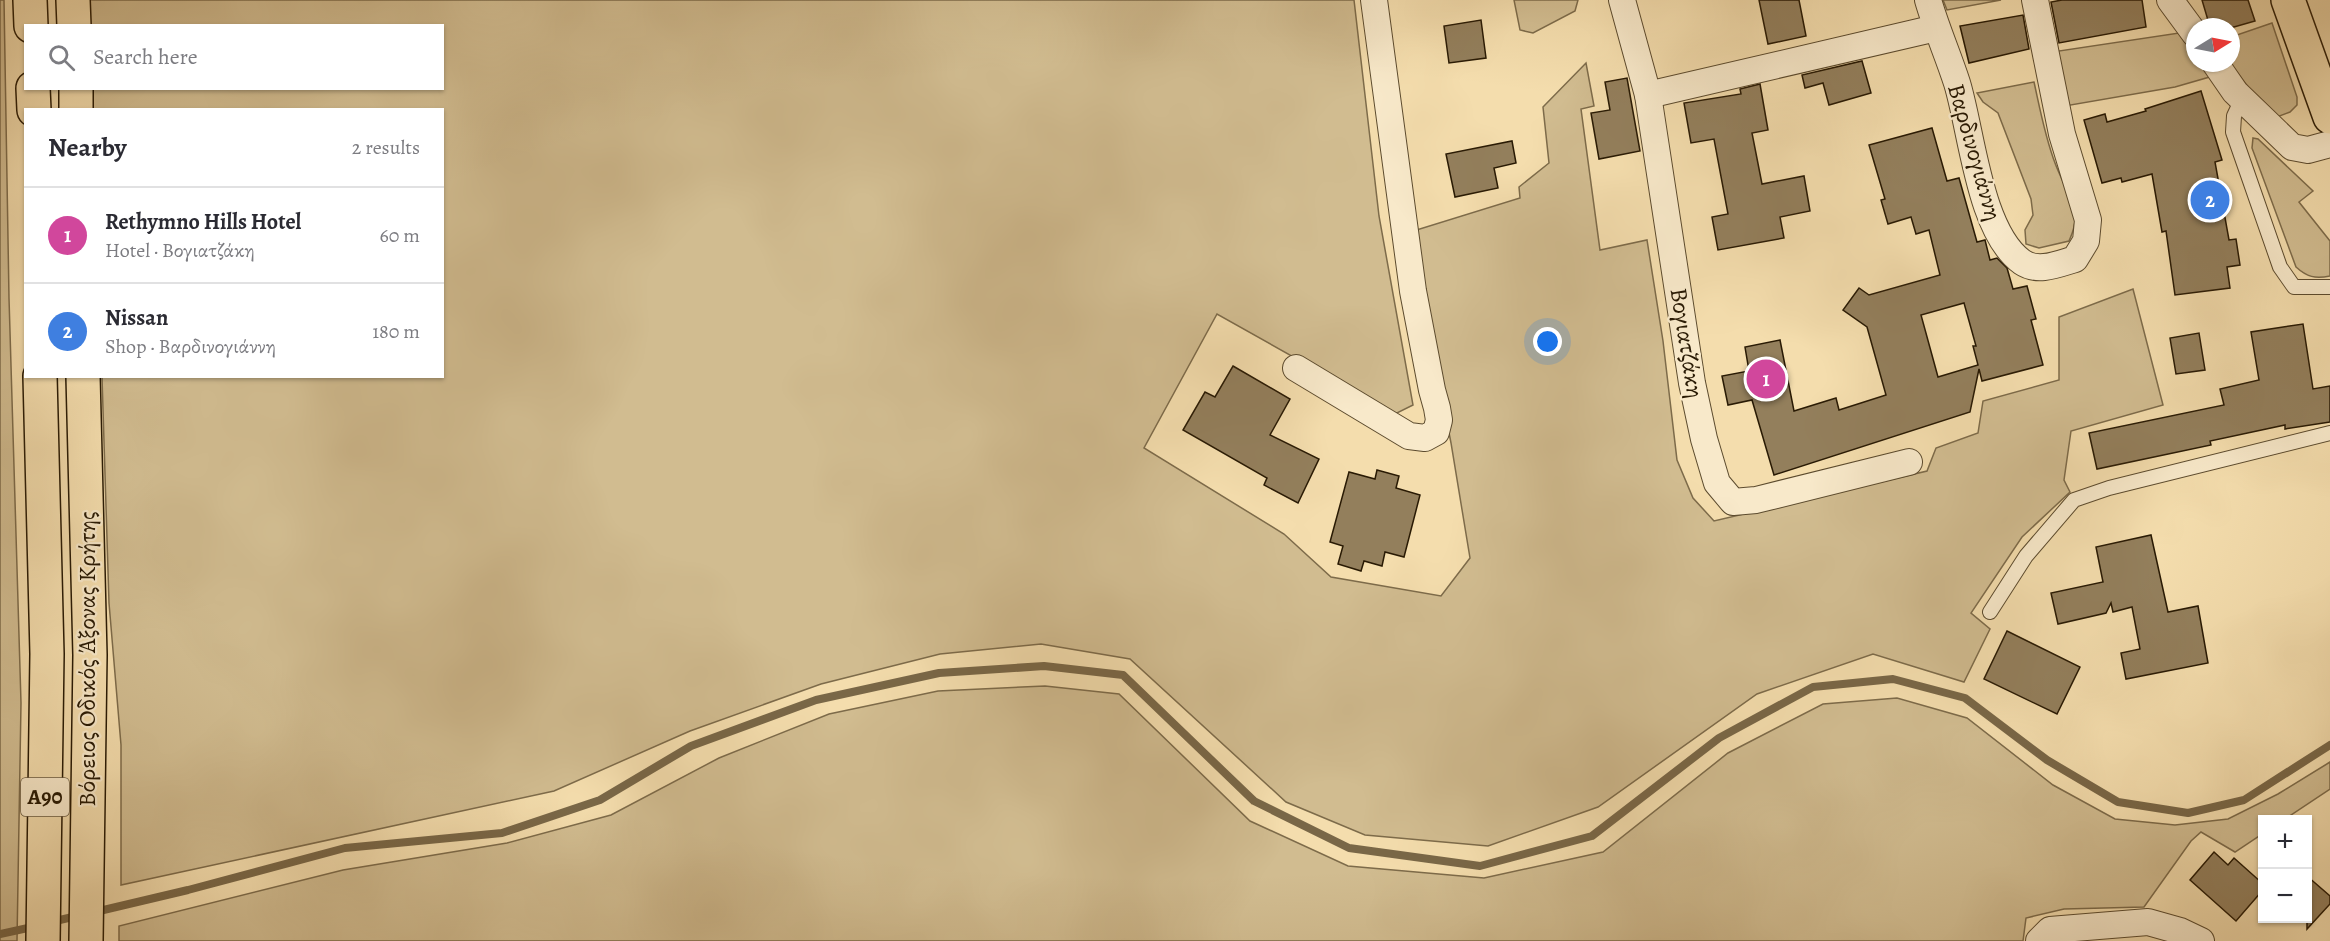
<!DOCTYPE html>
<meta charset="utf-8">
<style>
:root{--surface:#fff;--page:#f2f2f3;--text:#2b2b33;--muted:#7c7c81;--line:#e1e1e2;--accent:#111827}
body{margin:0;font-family:Alegreya,serif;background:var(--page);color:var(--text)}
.controls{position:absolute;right:18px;bottom:18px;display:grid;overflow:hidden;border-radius:0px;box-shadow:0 2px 4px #0004}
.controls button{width:54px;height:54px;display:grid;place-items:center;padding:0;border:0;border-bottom:2px solid var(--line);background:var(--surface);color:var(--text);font:30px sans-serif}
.compass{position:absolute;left:2186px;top:18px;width:54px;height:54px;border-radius:50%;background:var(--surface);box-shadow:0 2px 4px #0004;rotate:80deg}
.you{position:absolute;left:1548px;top:342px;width:21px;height:21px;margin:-15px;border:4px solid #fff;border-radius:50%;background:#1a73e8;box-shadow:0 0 0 9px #1a73e833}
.badge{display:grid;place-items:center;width:39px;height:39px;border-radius:50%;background:var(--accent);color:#fff;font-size:20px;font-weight:700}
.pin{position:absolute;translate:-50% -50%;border:3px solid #fff;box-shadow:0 2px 6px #0006}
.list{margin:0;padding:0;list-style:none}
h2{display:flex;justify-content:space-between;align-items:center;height:78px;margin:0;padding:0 24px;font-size:26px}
h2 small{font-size:20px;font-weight:400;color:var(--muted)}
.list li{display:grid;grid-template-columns:39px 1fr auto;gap:18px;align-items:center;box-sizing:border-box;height:96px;padding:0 24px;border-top:2px solid var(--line)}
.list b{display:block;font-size:22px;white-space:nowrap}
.list p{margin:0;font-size:20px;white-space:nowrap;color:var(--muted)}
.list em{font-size:20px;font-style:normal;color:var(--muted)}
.icon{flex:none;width:33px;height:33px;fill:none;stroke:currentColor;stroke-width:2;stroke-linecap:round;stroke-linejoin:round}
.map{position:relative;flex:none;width:2330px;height:941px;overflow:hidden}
.search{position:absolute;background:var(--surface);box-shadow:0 2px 4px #0004;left:24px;top:24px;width:420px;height:66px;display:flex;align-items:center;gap:15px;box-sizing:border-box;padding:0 21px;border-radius:0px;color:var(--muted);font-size:22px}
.panel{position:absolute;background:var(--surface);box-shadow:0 2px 4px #0004;left:24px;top:108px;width:420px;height:270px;border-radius:0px}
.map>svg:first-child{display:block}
.green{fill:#d1bc90;stroke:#7d6b4a;stroke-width:1.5}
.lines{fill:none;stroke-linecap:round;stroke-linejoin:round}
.stream{stroke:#796747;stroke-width:8}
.building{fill:#937f5c;stroke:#291a04;stroke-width:1.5;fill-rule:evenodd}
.lane-casing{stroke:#5c4b2e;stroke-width:16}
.street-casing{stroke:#5c4b2e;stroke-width:28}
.primary-casing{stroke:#291a04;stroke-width:36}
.highway-casing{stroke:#291a04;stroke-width:36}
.lane{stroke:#f8e9ca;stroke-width:14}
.street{stroke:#f8e9ca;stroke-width:26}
.primary{stroke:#f4ddad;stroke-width:33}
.highway{stroke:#f4ddad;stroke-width:33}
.labels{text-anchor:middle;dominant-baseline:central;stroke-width:4.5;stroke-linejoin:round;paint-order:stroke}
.shield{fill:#f8e9ca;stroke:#67583f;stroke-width:1.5}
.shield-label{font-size:22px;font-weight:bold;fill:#291a04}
.street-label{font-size:24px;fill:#291a04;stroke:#f8e9ca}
</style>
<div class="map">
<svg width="2330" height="941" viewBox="0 0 2330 941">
<rect width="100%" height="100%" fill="#f4ddad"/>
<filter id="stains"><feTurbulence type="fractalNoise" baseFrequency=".00333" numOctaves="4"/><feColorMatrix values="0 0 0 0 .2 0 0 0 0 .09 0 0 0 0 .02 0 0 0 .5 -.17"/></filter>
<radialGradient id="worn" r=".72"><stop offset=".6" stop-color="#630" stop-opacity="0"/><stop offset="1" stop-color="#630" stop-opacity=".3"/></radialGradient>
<!-- green -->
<g class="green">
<path d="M0 0H4L9 298 21 703 17 941H0Z"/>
<path d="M89 0H1354L1379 216 1413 405 1395 414 1217 314 1144 448 1284 534 1331 577 1441 596 1470 558 1451 443 1410 232 1520 198 1519 187 1549 163 1543 107 1586 63 1594 106 1581 109 1600 250 1647 240 1663 341 1677 460 1693 498 1714 521 1927 471 1936 448 1978 433 1983 401 2059 380V317L2133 289 2163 405 2071 431 2064 480 2070 492 2022 537 1971 613 1990 629 1964 682 1873 654 1757 694 1598 807 1488 846 1365 835 1286 802 1130 659 1041 644 940 654 821 684 690 731 554 791 121 885V745L109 603 102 377 442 376V110L93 109 92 89 442 88V26L90 25Z"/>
<path d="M1514 0H1578L1575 11 1533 33 1520 30Z"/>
<path d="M1943 0H2001L1947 10Z"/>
<path d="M2272 23 2297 97V105L2290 112 2277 117 2260 103 2230 63 2231 37Z"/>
<path d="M2179 33 2195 54V63H2202L2213 76 2175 87 2065 106 2052 52Z"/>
<path d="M2034 82C2040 109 2045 137 2055 163 2062 182 2073 198 2075 219 2075 228 2072 234 2069 241L2039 248 2026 244 2025 230 2033 215 2031 199 1998 113 1983 102 1977 93Z"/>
<path d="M2253 138 2258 139 2313 191 2299 202 2330 241V276C2315 279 2307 277 2296 267L2252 148Z"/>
<path d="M1045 686 1119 694 1250 821 1348 866 1484 878 1603 852 1728 753 1823 704 1897 698 1967 718 2053 785 2115 819 2175 825 2228 819 2278 794 2330 762V789L2285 819 2262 820V834L2235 852 2201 832 2191 841 2144 907 2064 909 2026 918 2023 941H119V926L343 870 507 843 611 815 719 758 829 714 938 691Z"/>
</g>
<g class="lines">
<!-- stream -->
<g class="stream">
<path d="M95 912 188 890 345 848 502 833 600 800 691 746 816 700 939 673 1044 666 1123 675 1254 801 1349 848 1480 866 1592 836 1719 738 1813 687 1893 679 1965 698 2047 760 2118 802 2188 813 2244 800 2330 745"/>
<path d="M51 922 77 916"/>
<path d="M0 934 37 926"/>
</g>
</g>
<!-- building -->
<g class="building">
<path d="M1759 0H1799L1806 36 1768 44Z"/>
<path d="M2062 0H2142L2146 27 2059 43 2051 2Z"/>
<path d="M2202 0H2248L2255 21 2234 27H2210Z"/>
<path d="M2023 15 2029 49 1969 63 1960 26Z"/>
<path d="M1481 20 1486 58 1449 63 1444 26Z"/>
<path d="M1862 61 1871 93 1829 105 1823 83 1805 88 1802 75Z"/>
<path d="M1627 78 1640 151 1599 159 1591 113 1610 110 1605 82Z"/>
<path d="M1760 84 1768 130 1752 133 1762 184 1804 176 1810 211 1780 217 1784 238 1718 250 1712 217 1728 214 1714 139 1691 143 1684 103 1741 94 1740 89Z"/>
<path d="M2201 91 2222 160 2215 162 2229 240 2236 239 2240 265 2227 267 2230 288 2175 295 2166 231 2162 232 2152 174 2122 182 2121 178 2102 183 2084 120 2105 114 2107 122 2146 111 2145 109Z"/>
<path d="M1932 128 1947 181 1959 178 1977 242 1985 240 1990 260 1997 258 2007 268 2013 289 2027 286 2036 319 2031 320 2043 365 1982 381 1979 369 1970 412 1774 475 1752 400 1728 405 1722 376 1749 371 1745 347 1780 340 1794 411 1836 398 1839 410 1886 395 1867 327 1843 310 1859 288 1869 295 1940 275 1929 230 1916 234 1911 217 1888 224 1881 200 1885 199 1869 145ZM1964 303 1976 346H1973L1978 365 1938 377 1921 315Z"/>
<path d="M1512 141 1516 163 1494 168 1498 188 1455 197 1446 154Z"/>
<path d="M2303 324 2313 389 2330 386V422L2285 429V425L2210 441 2211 445 2097 469 2089 433 2224 405 2220 389 2259 380 2251 332Z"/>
<path d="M2199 333 2205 370 2176 374 2170 338Z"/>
<path d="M1233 366 1290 399 1270 435 1319 459 1298 503 1264 485 1267 478 1183 430 1205 392 1215 397Z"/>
<path d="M1377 470 1399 476 1396 488 1420 495 1404 557 1385 552 1382 566 1364 561 1361 571 1338 564 1343 546 1330 542 1349 472 1375 479Z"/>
<path d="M2151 535 2168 612 2198 606 2208 663 2126 679 2121 653 2140 649 2132 607 2113 612 2111 603 2106 613 2058 624 2051 593 2103 582 2096 547Z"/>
<path d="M2007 631 2080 667 2057 714 1984 679Z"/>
<path d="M2214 852 2228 865 2234 858 2262 883V891L2236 921 2190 880Z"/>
<path d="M2307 876 2330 896V904L2307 929Z"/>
</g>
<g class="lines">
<!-- lane casing -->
<g class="lane-casing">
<g id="lane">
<path d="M2242 99 2234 116 2233 132 2280 267 2294 287H2330"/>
<path d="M1990 612 2026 556 2074 500 2109 488 2330 433"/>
</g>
</g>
<!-- street casing -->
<g class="street-casing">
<g id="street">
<path d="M1622 0 1648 95 1692 383 1704 439 1717 483 1733 502 1756 500 1909 462"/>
<path d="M1928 0C1936 28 1948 55 1957 83 1972 132 1979 231 2022 262 2038 273 2058 264 2075 259L2086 241 2088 220 2062 134 2035 0"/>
<path d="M2170 0 2195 34"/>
<path d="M2215 63 2235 92 2292 147 2308 150 2330 144"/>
<path d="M1648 95 1936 28"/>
<path d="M1296 368 1409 436 1425 438 1436 432 1439 420 1437 408 1432 390 1413 291 1374 0"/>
<path d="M2039 941 2050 930 2148 922 2180 931 2201 941"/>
</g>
</g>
<!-- primary casing -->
<g class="primary-casing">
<path id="primary" d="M2288 0 2330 117"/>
</g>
<!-- highway casing -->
<g class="highway-casing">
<g id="highway">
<path d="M30 0 31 26"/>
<path d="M73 0 74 26"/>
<path d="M33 88 34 110"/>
<path d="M76 88V110"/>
<path d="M40 376 47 654 43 941"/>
<path d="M83 376 90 655 86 941"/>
</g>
</g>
<!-- lane -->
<use href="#lane" class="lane"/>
<!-- street -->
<use href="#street" class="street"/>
<!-- primary -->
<use href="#primary" class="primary"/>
<!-- highway -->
<use href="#highway" class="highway"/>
</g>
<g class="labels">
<!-- shield labels -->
<rect class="shield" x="21" y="778" width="48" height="38" rx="4.5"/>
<g class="shield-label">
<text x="45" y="797">Α90</text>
</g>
<!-- street labels -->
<g class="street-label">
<text transform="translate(1975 152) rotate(74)">Βαρδινογιάννη</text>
<text transform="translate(1687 343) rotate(81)">Βογιατζάκη</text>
<text transform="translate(87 659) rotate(-90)">Βόρειος Οδικός Άξονας Κρήτης</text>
</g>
</g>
<rect width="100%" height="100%" filter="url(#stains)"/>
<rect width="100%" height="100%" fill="url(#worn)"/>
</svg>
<div class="controls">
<button>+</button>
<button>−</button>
</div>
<svg class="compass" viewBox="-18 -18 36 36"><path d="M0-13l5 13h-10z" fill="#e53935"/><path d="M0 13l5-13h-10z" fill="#7c7c81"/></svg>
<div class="you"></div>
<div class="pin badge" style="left:1766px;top:379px;background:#d1479c">1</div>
<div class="pin badge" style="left:2210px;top:200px;background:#3f7fe0">2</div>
<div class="search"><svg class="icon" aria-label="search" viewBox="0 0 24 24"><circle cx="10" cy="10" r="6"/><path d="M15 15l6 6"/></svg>Search here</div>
<section class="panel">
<h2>Nearby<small>2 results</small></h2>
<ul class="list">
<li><span class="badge" style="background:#d1479c">1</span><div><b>Rethymno Hills Hotel</b><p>Hotel · Βογιατζάκη</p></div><em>60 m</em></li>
<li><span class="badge" style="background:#3f7fe0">2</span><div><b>Nissan</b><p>Shop · Βαρδινογιάννη</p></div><em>180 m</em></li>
</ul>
</section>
</div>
